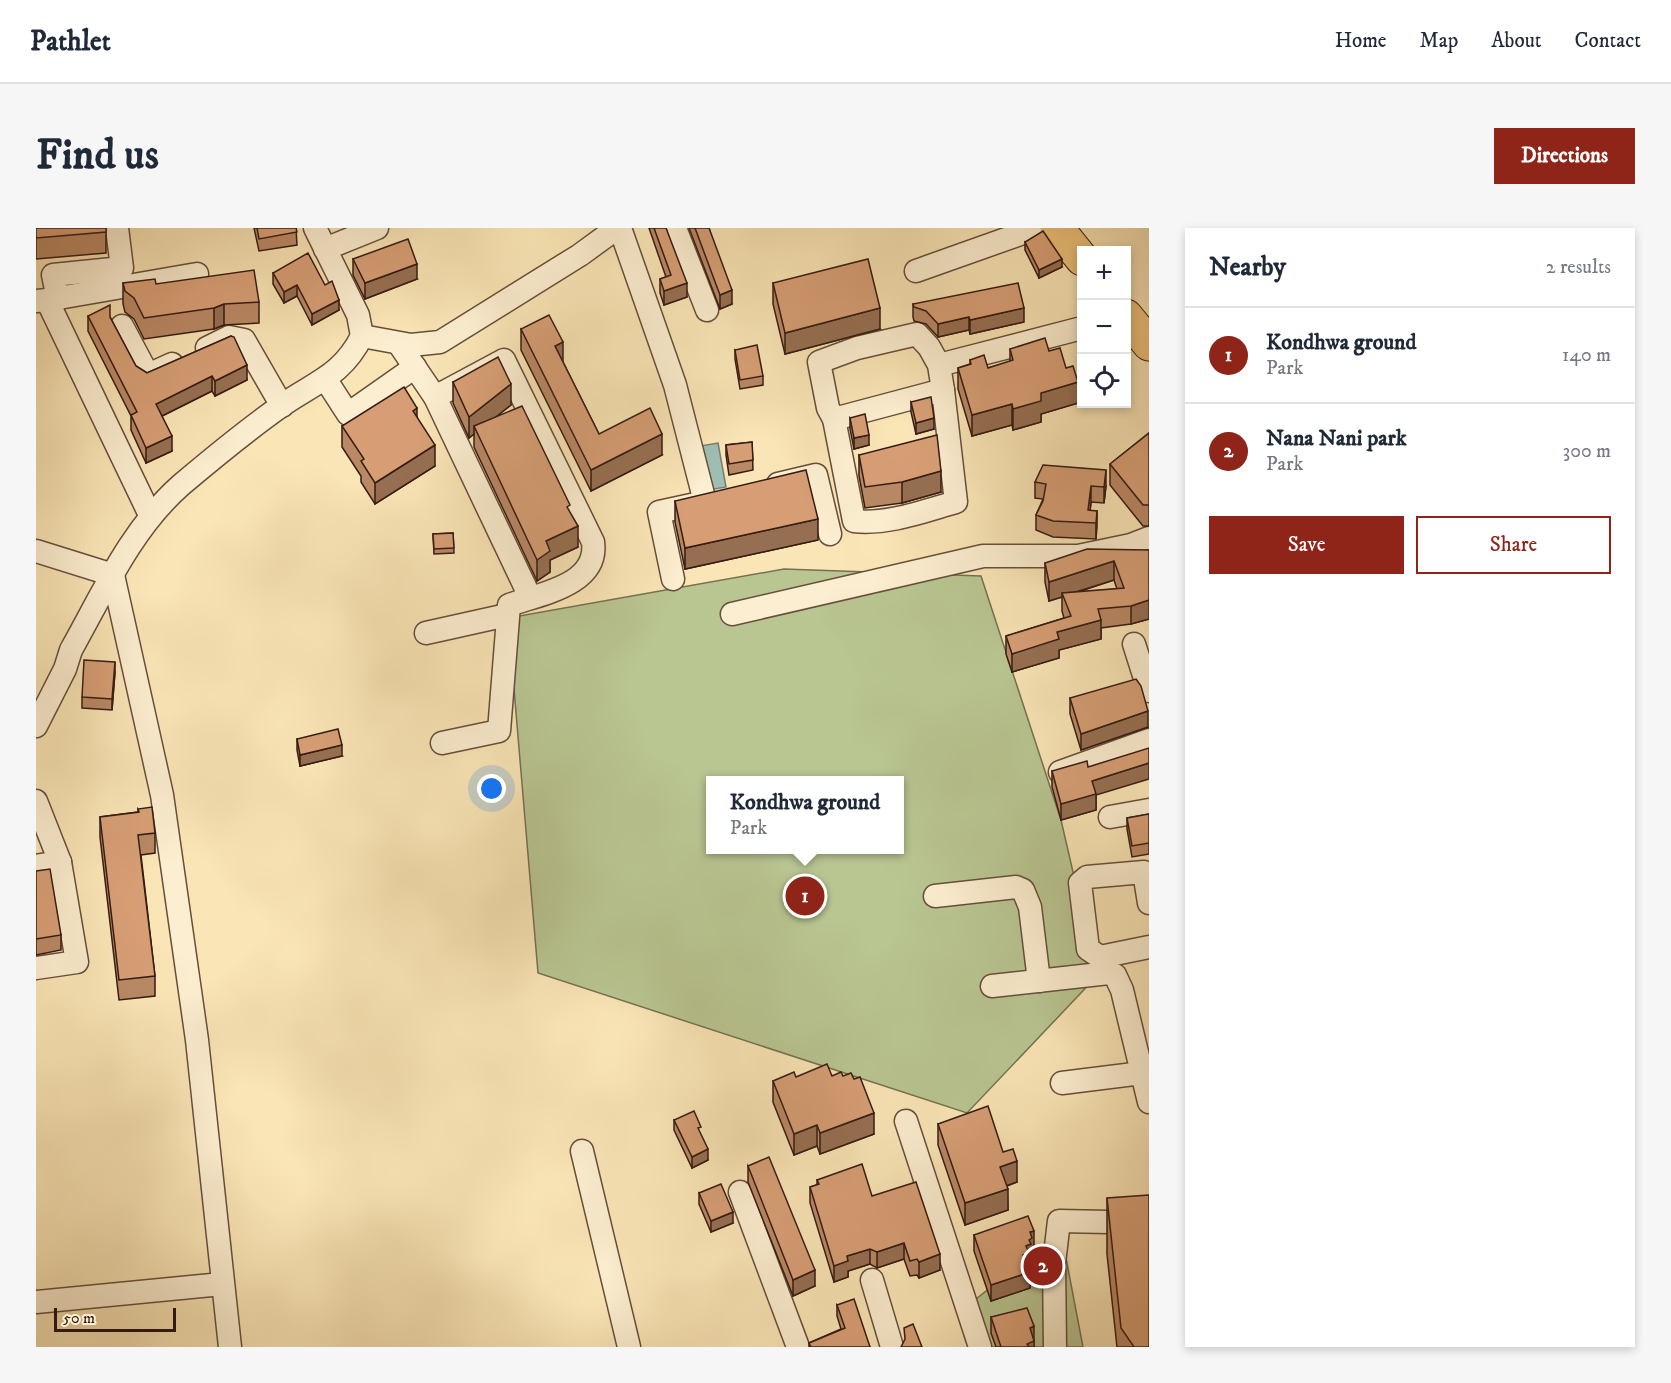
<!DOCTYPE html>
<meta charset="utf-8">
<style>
:root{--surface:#fff;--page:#f6f6f7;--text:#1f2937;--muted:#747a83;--line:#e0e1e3;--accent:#8f2418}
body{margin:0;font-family:"IM FELL DW Pica",serif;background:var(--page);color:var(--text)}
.controls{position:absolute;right:18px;top:18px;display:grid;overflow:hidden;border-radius:0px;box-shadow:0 3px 9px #0003}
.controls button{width:54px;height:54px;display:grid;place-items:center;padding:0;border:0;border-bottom:2px solid var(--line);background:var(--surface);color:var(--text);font:30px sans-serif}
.scale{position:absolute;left:18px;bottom:15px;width:122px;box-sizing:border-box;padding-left:6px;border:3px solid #351b12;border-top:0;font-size:16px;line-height:21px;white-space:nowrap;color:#351b12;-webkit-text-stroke:4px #fceed0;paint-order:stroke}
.you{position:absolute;left:456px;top:561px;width:21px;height:21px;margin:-15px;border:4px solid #fff;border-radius:50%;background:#1a73e8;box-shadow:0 0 0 9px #1a73e833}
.badge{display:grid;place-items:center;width:39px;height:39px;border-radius:50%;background:var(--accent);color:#fff;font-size:20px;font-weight:700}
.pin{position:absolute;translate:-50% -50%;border:3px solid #fff;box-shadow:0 2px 6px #0006}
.popup{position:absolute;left:670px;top:548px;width:198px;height:78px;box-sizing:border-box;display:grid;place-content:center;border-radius:0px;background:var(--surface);filter:drop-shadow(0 2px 4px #0005);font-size:20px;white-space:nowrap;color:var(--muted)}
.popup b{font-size:22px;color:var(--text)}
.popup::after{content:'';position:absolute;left:50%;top:100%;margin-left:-12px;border:12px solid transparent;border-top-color:var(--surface)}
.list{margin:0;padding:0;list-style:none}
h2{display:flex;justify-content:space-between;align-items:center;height:78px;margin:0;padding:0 24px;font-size:26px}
h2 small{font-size:20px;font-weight:400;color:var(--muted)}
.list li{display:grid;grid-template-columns:39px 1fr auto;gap:18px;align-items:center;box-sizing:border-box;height:96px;padding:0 24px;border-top:2px solid var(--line)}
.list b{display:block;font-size:22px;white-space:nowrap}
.list p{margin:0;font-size:20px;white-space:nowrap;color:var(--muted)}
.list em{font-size:20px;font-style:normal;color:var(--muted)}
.actions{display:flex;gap:12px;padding:18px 24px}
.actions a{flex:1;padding:14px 0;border:2px solid var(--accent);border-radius:0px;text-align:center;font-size:21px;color:var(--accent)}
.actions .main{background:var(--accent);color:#fff}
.icon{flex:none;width:33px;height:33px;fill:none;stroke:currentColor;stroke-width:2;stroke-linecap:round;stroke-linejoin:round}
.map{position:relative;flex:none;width:1113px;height:1119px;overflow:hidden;border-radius:0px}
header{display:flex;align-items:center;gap:36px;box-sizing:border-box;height:84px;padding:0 30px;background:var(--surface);border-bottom:2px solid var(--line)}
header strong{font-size:28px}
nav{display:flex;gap:33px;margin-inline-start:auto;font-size:21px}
.intro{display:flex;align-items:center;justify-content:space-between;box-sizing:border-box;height:144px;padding:0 36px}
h1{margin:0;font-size:42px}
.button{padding:15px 27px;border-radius:0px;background:var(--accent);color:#fff;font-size:21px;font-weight:700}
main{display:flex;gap:36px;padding:0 36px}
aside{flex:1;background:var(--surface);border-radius:0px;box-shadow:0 3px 9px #0003}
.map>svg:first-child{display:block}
.green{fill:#b9c692;stroke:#777052;stroke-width:1.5;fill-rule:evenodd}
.water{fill:#9fbeb3;stroke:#757d73;stroke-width:1.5}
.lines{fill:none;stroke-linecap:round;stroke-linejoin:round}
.minor-casing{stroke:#664e3b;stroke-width:25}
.highway-casing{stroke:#351b12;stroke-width:35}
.minor{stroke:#fceed0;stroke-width:22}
.highway{stroke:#edc27b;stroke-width:33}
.wall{fill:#b98865;stroke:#351b12;stroke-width:1.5;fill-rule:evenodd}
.shaded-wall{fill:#966f52;stroke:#351b12;stroke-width:1.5}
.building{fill:#d79e75;stroke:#351b12;stroke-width:1.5}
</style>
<header>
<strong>Pathlet</strong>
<nav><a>Home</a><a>Map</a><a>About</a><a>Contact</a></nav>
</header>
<div class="intro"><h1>Find us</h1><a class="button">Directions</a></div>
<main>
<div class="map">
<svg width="1113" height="1119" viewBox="0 0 1113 1119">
<rect width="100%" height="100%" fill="#fae5b6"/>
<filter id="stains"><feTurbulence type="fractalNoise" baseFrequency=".00333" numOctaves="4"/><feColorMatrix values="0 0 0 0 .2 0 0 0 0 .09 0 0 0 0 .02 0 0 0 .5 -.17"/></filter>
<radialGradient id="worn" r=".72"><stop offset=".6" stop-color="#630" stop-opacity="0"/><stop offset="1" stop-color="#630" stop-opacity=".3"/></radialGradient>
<!-- green -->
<g class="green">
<path d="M748 341 945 348 1025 592 1061 748 931 885 502 745 472 390ZM674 552H864V622H674Z"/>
<path d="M1025 1004 1047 1119H952L940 1071Z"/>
</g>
<!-- water -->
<path class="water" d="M682 215 690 259 673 262 664 218Z"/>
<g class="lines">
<!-- minor casing -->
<g class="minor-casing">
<g id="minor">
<path d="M279 0 322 87 326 108"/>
<path d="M584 0 639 157 669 274"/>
<path d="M639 0 671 82"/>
<path d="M289 21 341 0"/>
<path d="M880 43 1001 0"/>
<path d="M22 71 17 47 86 40 81 0"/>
<path d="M11 72 161 46"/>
<path d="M0 73 11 72 114 287"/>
<path d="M86 98 112 147 136 136"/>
<path d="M326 108 375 117 404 114 544 27 581 0"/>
<path d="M363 116 399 169 468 132 557 314C563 357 504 366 473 377L463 503 406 515"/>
<path d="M171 120 193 109 208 112 246 178"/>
<path d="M903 137 893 119 881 106 821 120 783 134 792 180 798 191 907 162 903 137 1046 100"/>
<path d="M290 152 312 186 379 139"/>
<path d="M399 169 494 369"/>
<path d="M798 191 818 293C851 297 888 283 920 274L907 162"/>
<path d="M742 256 780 247 794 306"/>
<path d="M0 323 77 347 126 567 161 812 194 1119"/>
<path d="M637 351 623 284 669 274"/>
<path d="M696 386 947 328H1042L1095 317 1113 310"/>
<path d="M390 405 471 387"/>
<path d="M1098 416 1113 463"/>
<path d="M0 498 29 441 35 422C67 365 95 301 145 257 177 230 211 202 245 178 279 154 306 148 326 108"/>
<path d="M1024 544 1113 512"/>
<path d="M0 573 24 634 41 734 0 740"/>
<path d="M1074 589 1113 582"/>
<path d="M0 638 24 634"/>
<path d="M899 668 980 659 987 662 994 679 1003 753"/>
<path d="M1113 675 1108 644 1051 649 1044 655 1052 721 1064 729 1113 719"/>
<path d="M956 758 1073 745 1079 747 1086 762 1113 874"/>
<path d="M1026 855 1106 845"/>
<path d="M870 893 944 1119"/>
<path d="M546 923 593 1119"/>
<path d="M704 964 762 1119"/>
<path d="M836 1052 856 1119"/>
<path d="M0 1074 186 1056"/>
<path d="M1019 1119 1018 1035 1023 993 1073 994"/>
</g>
</g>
<!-- highway casing -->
<g class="highway-casing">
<g id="highway">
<path d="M1021 0 1046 31"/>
<path d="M1090 88 1113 116"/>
</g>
</g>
<!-- minor -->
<use href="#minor" class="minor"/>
<!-- highway -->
<use href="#highway" class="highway"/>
</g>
<!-- wall -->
<g class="wall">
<path d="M0 0H70V25L0 31Z"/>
<path d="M218 0H260L261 17 223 23Z"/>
<path d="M613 0H630L651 69 628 77 624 65V51L630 49Z"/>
<path d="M653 0H673L696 76 684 81Z"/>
<path d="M989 14 1026 39 1003 50 989 22Z"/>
<path d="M317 31 381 51 329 71 317 47Z"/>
<path d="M237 45 289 57 303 82 276 97 261 68 248 75 237 56Z"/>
<path d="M87 55 120 56 223 74V95L188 97 178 101 108 111 98 91 89 84 87 76Z"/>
<path d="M737 55 844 101 749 126 737 76Z"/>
<path d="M877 76 988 94 934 106 933 102 902 109 890 96 878 93 877 89Z"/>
<path d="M52 88 74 89 100 138 111 145 195 108 211 152 179 168 176 163 126 188 136 223 110 235 95 202V188L52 103Z"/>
<path d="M485 101 527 134 563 206 626 227 555 263 485 122Z"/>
<path d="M974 121 1013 123 1042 175 1005 186V194L977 202 976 197 936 208 922 161V140L934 136V132L952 140 974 134Z"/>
<path d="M699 122 727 148V157L704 161 699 131Z"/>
<path d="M417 154 475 177 462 187 534 285 542 319 514 332V344L501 353 438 219V206L433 210 417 175Z"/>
<path d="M875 174 898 201 880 206 875 184Z"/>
<path d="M381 189 399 238 339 276 325 254V248L306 219V198Z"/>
<path d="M814 190 833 217 818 221 814 201Z"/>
<path d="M1113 205V298H1107L1074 257V236Z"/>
<path d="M716 214 717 242 693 247 690 227V217Z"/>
<path d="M823 227 905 264 866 275 829 280 823 248Z"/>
<path d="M999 254 1070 258 1068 275 1055 274 1054 283H1061L1060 311 1017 309 1000 302V287L1007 271 999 270Z"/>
<path d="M639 273 782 312 649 341 639 294Z"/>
<path d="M417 305 418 325 398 326 397 306Z"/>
<path d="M1113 322V391L1095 396 1065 400V411L1023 422V430L976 444 970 426V408L1028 390 1026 383V369L1013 373 1009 354V335ZM1078 352 1081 361 1042 364Z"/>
<path d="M79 444 76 482 46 480V469Z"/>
<path d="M1034 470 1112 499 1045 522 1034 486Z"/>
<path d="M261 511 306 528 264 538 261 522Z"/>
<path d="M1016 543 1060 567V582L1025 592 1016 559Z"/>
<path d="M102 581 119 605V625L105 627 119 748V768L83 772 64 609V589L102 584Z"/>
<path d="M1113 586V626L1096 629 1091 601V590Z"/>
<path d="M0 643 25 707V722L0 727Z"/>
<path d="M796 848H807L838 906 784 926 781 918 758 927 737 874V853Z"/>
<path d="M638 892 665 908 672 932 656 940 638 902Z"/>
<path d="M902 896 967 924 981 954 971 958 972 982 929 997 902 917Z"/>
<path d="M712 938 779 1058 757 1068 712 954Z"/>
<path d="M781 952 836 968 904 1042 883 1050 881 1047 874 1048 868 1031 841 1040 834 1036 812 1043V1049L798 1054 774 975V959L781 957Z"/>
<path d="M663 965 697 995 675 1004 663 976Z"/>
<path d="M1071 970 1113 1119H1081L1071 1026Z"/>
<path d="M938 1007 998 1019H996L995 1032 993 1033 994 1060 955 1073 938 1023Z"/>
<path d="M801 1077 834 1119H773V1115L805 1101 801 1088Z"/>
<path d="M955 1089 998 1112V1119H960L955 1105Z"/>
</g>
<!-- shaded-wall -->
<g class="shaded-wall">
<path d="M1026 31V39L1003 50V42Z"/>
<path d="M381 36V51L329 71V55Z"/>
<path d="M651 55V69L628 77V63Z"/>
<path d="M261 57V68L248 75V64Z"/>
<path d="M696 62V76L684 81V67Z"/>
<path d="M303 72V82L276 97V86Z"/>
<path d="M188 76V97L178 101V80Z"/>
<path d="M844 80V101L749 126V105Z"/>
<path d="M988 80V94L934 106V92Z"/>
<path d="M933 89V102L902 109V96Z"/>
<path d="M527 114V135L519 118Z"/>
<path d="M211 137V152L179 168V153Z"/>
<path d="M176 148V163L120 191V176Z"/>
<path d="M1042 154V175L1005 186V194L977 202V181L1005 165Z"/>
<path d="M475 156V177L441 204 438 198V206L433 210V189Z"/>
<path d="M976 176V197L936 208V187Z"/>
<path d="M381 180V201L377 183Z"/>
<path d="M898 190V201L880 206V195Z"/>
<path d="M626 206V227L555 263V242Z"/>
<path d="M833 207V217L818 221V210Z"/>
<path d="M136 208V223L110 235V220Z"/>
<path d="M399 217V238L339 276V255Z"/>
<path d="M1070 242V258L1068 275V259Z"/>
<path d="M905 243V264L866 275V254Z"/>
<path d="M1055 258V274L1053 294 1052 282Z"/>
<path d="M1061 283V299L1060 311V295Z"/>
<path d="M782 291V312L649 341V320Z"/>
<path d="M542 298V319L514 332V344L501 353V332L510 313Z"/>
<path d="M1078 333V352L1027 368 1026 365V369L1013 373V354Z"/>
<path d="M1113 372V391L1095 396V378Z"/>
<path d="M1065 392V411L1023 422V430L976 444V426L1021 404Z"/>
<path d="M79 434V444L76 482V471Z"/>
<path d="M1112 483V499L1045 522V506Z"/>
<path d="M306 517V528L264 538V527Z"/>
<path d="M1113 535V551L1060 567V582L1025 592V576L1056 553Z"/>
<path d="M838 885V906L784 926V905Z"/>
<path d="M781 897V918L758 927V906Z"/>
<path d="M672 921V932L656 940V929Z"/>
<path d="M981 933V954L964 960V939Z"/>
<path d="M972 961V982L929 997V975Z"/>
<path d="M697 984V995L675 1004V993Z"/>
<path d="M998 1003V1019H996L995 1032 993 1033V1041L987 1027 994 1004Z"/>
<path d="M868 1015V1031L841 1040V1024Z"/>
<path d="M834 1021V1036L812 1043V1049L798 1054V1038L811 1028Z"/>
<path d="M904 1026V1042L883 1050V1034Z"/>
<path d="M779 1042V1058L757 1068V1052Z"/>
<path d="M994 1044V1060L955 1073V1057Z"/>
<path d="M998 1098V1119H991L994 1100Z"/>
</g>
<!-- building -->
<g class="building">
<path d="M0 0H70V4L0 10Z"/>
<path d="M221 0H260L261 4 223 11Z"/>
<path d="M618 0H630L651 55 628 63 624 51 635 47Z"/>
<path d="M659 0H673L696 62 684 67Z"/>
<path d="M1007 3 1026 31 1003 42 989 14Z"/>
<path d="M372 11 381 36 329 55 317 31Z"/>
<path d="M272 25 289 57 296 53 303 72 276 86 261 57 248 64 237 45Z"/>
<path d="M832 31 844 80 749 105 737 55Z"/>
<path d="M218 42 223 74 188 76 178 80 108 90 98 70 89 63 87 55 119 51 120 56Z"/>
<path d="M982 55 988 80 934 92 933 89 902 96 890 83 878 79 877 76Z"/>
<path d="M74 77V89L100 138 111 145 195 108 198 109 211 137 179 153 176 148 120 176 136 208 110 220 95 187 101 184 52 88Z"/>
<path d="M513 87 527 114 519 118 563 206 614 180 626 206 555 242 485 101Z"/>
<path d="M1009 110 1013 123 1024 120 1030 140 1037 138 1042 154 1005 165V173L977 181 976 176 936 187 922 140 935 136 934 132 948 127 952 140 977 132 974 121Z"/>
<path d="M721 117 727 148 704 152 699 122Z"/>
<path d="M462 129 475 156 433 189 417 154Z"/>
<path d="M368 159 381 180 377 183 399 217 339 255 325 233 328 231 306 198Z"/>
<path d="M895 169 898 190 880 195 875 174Z"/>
<path d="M486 178 534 277 531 279 542 298 510 313 514 323 501 332 438 198Z"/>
<path d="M829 186 833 207 818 210 814 190Z"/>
<path d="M1113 205V277H1107L1074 236Z"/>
<path d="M901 207 905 243 866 254 829 259 823 227Z"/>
<path d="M716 214 717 232 693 236 690 217Z"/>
<path d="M1007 237 1070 242 1068 259 1055 258 1052 282 1061 283 1060 295 1017 293 1000 287 1007 273 1010 256 999 254Z"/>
<path d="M770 242 782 291 649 320 639 273Z"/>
<path d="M417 305 418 320 398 321 397 306Z"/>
<path d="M1051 321 1113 322V372L1095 378 1062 381 1065 392 1021 404 1023 411 976 426 970 408 1035 388 1026 365 1088 360 1078 333 1013 354 1009 335Z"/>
<path d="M48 432 79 434 76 471 46 469Z"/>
<path d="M1100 451 1105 458 1112 483 1045 506 1034 470Z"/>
<path d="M302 501 306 517 264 527 261 511Z"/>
<path d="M1113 520V535L1056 553 1060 566 1025 576 1016 543 1051 533 1052 539Z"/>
<path d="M116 579 119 605 102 607 119 748 83 752 64 589 103 584 102 581Z"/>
<path d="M1113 586V615L1096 618 1091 590Z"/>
<path d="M14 641 25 707 0 711V643Z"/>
<path d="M791 836 796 848 805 844 807 848 815 845 818 851 824 849 838 885 784 905 781 897 758 906 737 853 758 844 760 849Z"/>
<path d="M952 878 967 924 977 921 981 933 964 939 972 961 929 975 902 896Z"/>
<path d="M658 883 665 899 662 900 672 921 656 929 638 892Z"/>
<path d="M733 929 779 1042 757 1052 712 938Z"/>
<path d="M826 936 836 968 880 954 904 1026 883 1034 881 1031 874 1033 868 1015 841 1024 834 1021 811 1028 812 1033 798 1038 774 959 783 956 781 952Z"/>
<path d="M685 956 697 984 675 993 663 965Z"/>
<path d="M1113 967V1119H1098L1085 1100 1071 970Z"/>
<path d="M992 988 998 1003 994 1004 996 1010 993 1012 995 1016 990 1018 993 1025 987 1027 994 1044 955 1057 938 1007Z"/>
<path d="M818 1071 834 1119H775L773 1115 809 1100 801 1077Z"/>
<path d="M991 1080 998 1098 994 1100 998 1113 991 1116 993 1119H965L955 1089Z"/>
<path d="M877 1096 886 1119H865L869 1111 868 1100Z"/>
</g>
<rect width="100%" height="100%" filter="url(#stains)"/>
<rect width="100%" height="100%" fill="url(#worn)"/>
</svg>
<div class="controls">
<button>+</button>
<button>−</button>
<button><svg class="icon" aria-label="locate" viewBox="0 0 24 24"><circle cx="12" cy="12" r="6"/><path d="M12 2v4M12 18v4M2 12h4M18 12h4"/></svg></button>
</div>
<div class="scale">50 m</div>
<div class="you"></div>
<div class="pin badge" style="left:769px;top:668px">1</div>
<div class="popup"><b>Kondhwa ground</b>Park</div>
<div class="pin badge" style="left:1007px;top:1038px">2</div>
</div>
<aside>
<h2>Nearby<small>2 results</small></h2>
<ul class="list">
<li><span class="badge">1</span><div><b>Kondhwa ground</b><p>Park</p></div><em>140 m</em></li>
<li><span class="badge">2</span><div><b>Nana Nani park</b><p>Park</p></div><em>300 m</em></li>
</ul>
<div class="actions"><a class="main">Save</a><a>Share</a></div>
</aside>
</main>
